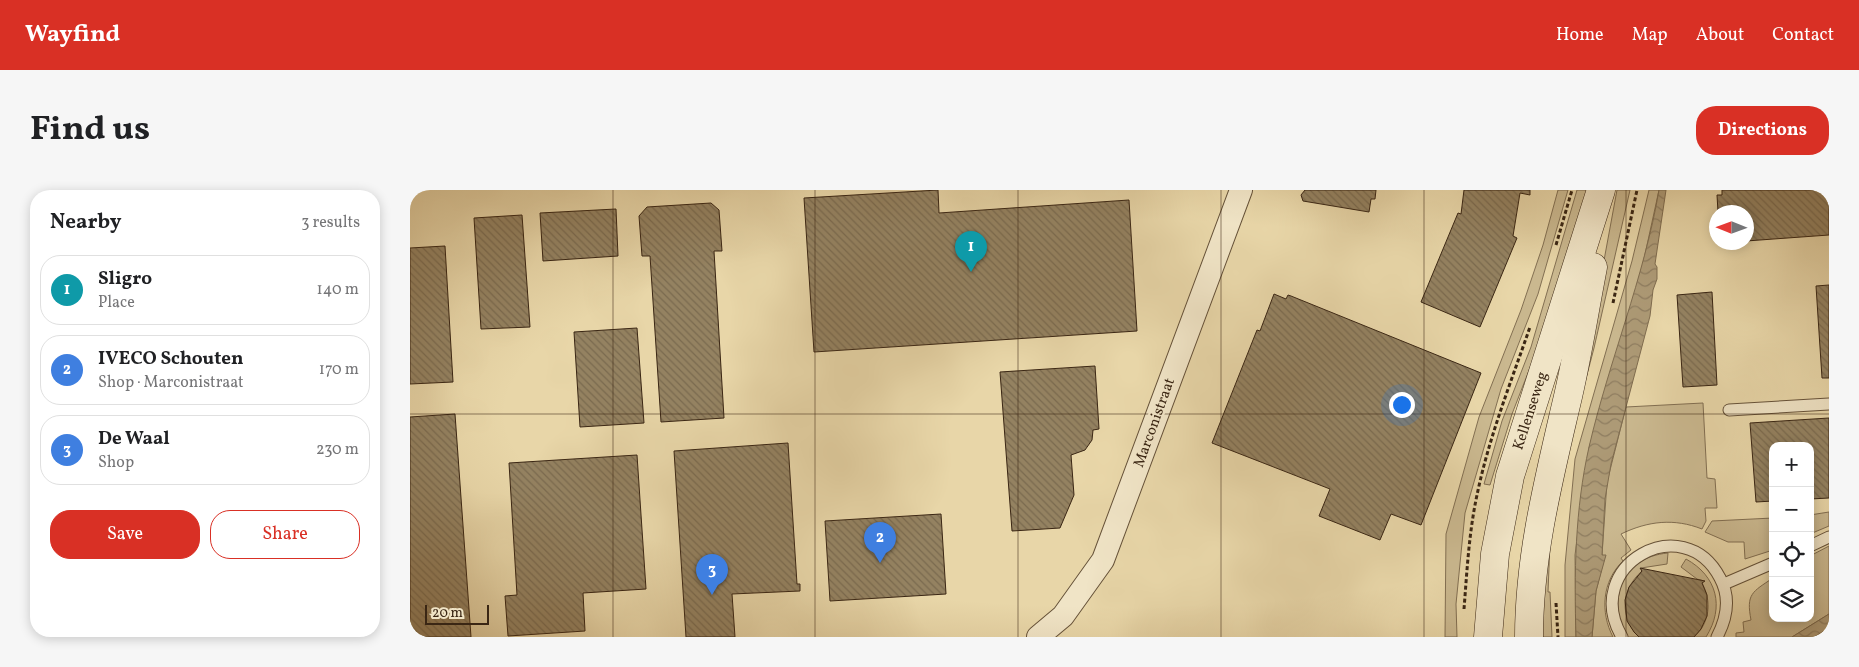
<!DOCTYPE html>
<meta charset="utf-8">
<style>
:root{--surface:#fff;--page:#f6f6f6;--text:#202124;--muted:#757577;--line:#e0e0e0;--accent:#d93025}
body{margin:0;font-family:Vollkorn,serif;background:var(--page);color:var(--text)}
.controls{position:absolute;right:15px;bottom:15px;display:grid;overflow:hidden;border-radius:10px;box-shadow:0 2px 12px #0003}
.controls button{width:45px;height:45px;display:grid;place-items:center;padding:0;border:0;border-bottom:1px solid var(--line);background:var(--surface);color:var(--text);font:25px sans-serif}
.compass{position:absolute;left:1299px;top:15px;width:45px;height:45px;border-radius:50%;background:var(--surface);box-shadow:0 2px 12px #0003;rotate:271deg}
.scale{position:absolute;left:15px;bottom:12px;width:64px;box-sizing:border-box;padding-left:5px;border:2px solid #3a2614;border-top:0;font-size:14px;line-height:18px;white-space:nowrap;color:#3a2614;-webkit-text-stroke:4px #f0e4c6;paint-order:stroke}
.you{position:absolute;left:991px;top:214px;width:18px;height:18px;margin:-12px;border:4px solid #fff;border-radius:50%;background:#1a73e8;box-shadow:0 0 0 8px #1a73e833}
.badge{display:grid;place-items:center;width:32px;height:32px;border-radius:50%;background:var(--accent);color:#fff;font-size:16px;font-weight:700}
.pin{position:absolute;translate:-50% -41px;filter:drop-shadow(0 1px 2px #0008)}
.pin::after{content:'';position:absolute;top:26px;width:18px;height:15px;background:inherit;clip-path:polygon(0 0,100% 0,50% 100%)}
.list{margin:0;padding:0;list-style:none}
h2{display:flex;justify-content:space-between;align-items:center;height:65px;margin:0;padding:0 20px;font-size:21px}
h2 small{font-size:16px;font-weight:400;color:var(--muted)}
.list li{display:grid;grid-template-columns:32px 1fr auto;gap:15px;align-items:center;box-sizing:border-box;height:70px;margin:0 10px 10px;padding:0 10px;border:1px solid var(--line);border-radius:20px}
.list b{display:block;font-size:19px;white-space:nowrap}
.list p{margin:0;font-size:16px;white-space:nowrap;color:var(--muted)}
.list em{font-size:16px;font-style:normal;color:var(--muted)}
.actions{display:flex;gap:10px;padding:15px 20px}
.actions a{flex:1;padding:11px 0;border:1px solid var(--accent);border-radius:20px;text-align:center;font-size:18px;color:var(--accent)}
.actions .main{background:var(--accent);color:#fff}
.icon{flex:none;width:28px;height:28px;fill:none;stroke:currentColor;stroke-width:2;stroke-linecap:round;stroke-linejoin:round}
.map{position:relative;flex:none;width:1419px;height:447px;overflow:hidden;border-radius:20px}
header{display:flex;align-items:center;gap:30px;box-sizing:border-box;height:70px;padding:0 25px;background:var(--accent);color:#fff}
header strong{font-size:24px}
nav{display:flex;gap:28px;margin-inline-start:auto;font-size:18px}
.intro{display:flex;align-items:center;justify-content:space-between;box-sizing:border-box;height:120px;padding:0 30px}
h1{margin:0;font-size:35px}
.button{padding:12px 22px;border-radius:20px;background:var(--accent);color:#fff;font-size:18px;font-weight:700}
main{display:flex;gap:30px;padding:0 30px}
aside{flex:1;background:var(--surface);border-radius:20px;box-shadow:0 2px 12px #0003}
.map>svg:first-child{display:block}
.grass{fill:#cab88f;stroke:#826f52}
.water{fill:url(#water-waves);stroke:#7f6c4f}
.building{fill:url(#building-back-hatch);stroke:#3a2614}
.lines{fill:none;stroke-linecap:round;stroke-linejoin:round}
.lane-casing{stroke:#665239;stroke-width:13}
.street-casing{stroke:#665239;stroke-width:24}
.secondary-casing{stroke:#3a2614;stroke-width:29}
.path{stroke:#3a2614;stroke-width:3;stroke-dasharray:4 2.5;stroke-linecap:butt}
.lane{stroke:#f0e4c6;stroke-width:11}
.street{stroke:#f0e4c6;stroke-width:22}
.secondary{stroke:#f0e4c6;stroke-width:28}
.grid{fill:none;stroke:#3a2614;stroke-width:1;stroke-opacity:0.55}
.labels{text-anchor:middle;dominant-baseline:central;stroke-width:5;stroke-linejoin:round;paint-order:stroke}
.street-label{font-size:15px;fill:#3a2614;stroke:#f0e4c6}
</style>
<header>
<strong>Wayfind</strong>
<nav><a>Home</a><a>Map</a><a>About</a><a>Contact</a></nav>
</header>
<div class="intro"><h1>Find us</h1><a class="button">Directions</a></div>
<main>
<aside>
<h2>Nearby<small>3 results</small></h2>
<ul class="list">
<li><span class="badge" style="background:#0f9aa8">1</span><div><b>Sligro</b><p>Place</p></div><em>140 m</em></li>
<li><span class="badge" style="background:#3f7fe0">2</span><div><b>IVECO Schouten</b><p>Shop · Marconistraat</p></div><em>170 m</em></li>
<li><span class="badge" style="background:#3f7fe0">3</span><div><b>De Waal</b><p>Shop</p></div><em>230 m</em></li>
</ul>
<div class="actions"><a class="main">Save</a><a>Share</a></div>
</aside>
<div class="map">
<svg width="1419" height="447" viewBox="0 0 1419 447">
<defs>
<pattern id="water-waves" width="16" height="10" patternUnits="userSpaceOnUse" patternTransform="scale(1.25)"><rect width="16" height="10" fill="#ad9a76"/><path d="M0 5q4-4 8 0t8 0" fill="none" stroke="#8e7d60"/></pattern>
<pattern id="building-back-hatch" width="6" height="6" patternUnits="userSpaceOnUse" patternTransform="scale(1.25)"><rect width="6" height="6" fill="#948261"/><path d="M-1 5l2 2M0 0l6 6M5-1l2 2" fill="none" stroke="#7a6a4f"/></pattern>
</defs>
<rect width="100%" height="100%" fill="#e8d6a8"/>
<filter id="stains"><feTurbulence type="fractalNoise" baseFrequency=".004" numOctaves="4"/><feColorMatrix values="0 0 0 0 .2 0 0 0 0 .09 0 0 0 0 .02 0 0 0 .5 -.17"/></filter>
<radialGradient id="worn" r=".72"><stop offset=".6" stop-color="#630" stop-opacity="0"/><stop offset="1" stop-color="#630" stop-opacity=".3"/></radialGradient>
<!-- grass -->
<g class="grass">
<path d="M1148 0H1158L1128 104 1091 199 1055 323 1046 414 1047 447H1035L1036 344 1069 227 1111 120 1133 55Z"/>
<path d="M1167 0H1179L1123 170 1102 224 1080 295 1074 294 1092 231 1121 157Z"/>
<path d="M1207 0H1220L1184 158 1163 238 1140 353 1138 402H1140L1142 447H1125L1126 410 1176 168Z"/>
<path d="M1239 0H1249L1232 78 1179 258 1165 365 1166 447H1155V375L1165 269 1222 71Z"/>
<path d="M1293 213 1297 288 1305 289 1307 318H1295L1296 331 1292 339C1264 328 1238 331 1211 344L1221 360 1211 368 1213 371C1192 391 1190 422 1203 447H1182L1186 401 1195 366 1192 365 1197 292 1216 217Z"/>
<path d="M1419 322V336L1400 344V325Z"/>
<path d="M1363 328V360L1335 369 1334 352H1318L1295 342 1302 331Z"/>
<path d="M1419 356V424L1382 447H1326V443L1334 442 1333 432 1341 430C1336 404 1342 402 1363 388V428H1400V366Z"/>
<path d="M1258 363 1257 374 1231 378 1232 381C1211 399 1209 427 1229 447H1217C1196 410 1212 367 1258 363Z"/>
<path d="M1276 369C1307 386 1315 417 1296 447H1284C1300 433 1302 411 1292 393L1294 391 1287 389 1271 377Z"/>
</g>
<!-- water -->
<g class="water">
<path d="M1249 0H1256L1245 74 1247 77V89L1243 100 1240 126 1201 274 1195 309 1192 365H1196L1186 401 1182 447H1166C1164 384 1165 319 1179 257 1199 171 1234 88 1249 0Z"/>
<path d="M1419 424V438L1404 447H1382Z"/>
</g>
<!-- building -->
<g class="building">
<path d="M528 0 529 23 719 10 727 141 404 162 394 8Z"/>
<path d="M966 0 965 9H961L959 22 893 11 891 5 895 0Z"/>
<path d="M1054 0H1120V5L1110 3 1103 46 1107 48 1070 137 1011 112 1048 23 1051 24Z"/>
<path d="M1312 0H1419V45L1336 51V22H1308L1307 5H1312Z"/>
<path d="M301 13 309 20 312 61H304L314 228 251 232 240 66H232L229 26 237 17Z"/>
<path d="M206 19 208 66 133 71 130 23Z"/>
<path d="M112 25 120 137 71 139 64 28Z"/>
<path d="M35 56 43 192 0 194V58Z"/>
<path d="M1419 95V188H1412L1406 96Z"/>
<path d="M1302 102 1307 195 1273 197 1267 105Z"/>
<path d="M864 104 876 109 878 105 881 106 1071 183 1011 335 981 324 970 350 909 326 920 299 802 253 847 140 850 141Z"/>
<path d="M227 138 234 233 170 237 164 142Z"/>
<path d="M685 176 689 239 683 240 682 250 675 260 661 265 664 305 650 338 602 341 590 182Z"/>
<path d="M45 224 61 447H0V227Z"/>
<path d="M1419 228V308L1400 309V256H1363V311L1346 312 1340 233Z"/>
<path d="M378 253 387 394H390V401L322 404 325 447H276L264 261Z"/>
<path d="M227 265 236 399 173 403 175 441 98 446 95 406 107 405 99 273Z"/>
<path d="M531 324 536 404 420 411 415 331Z"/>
<path d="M1230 378 1295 391 1292 393 1297 405V426L1291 439 1284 447H1229L1224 442 1217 431 1215 410 1219 397 1232 381Z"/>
</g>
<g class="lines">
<!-- lane casing -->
<g class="lane-casing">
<g id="lane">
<path d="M1319 220 1419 214"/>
<path d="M1400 356 1419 347"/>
<path d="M1314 394 1363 373"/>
<path d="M1212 447C1170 375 1274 318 1310 388 1321 408 1317 428 1307 447"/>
</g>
</g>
<!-- street casing -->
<g class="street-casing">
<path id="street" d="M628 447 653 426 693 370 831 0"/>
</g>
<!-- secondary casing -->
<g class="secondary-casing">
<g id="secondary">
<path d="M1078 447 1085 364 1100 286 1191 0"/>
<path d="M1119 447C1119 368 1138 292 1156 215 1167 170 1174 123 1183 77"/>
</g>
</g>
<!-- path -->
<g class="path">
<path d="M1146 55 1162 0"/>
<path d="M1203 113 1227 0"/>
<path d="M1146 413 1148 447"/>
<path d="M1054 419C1057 381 1059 342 1067 305 1079 247 1101 192 1120 137"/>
</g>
<!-- lane -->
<use href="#lane" class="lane"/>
<!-- street -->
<use href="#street" class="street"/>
<!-- secondary -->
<use href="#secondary" class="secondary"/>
</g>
<!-- grid -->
<path class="grid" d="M203 0V447M405 0V447M608 0V447M811 0V447M1014 0V447M1216 0V447M0 224H1419"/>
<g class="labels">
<!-- street labels -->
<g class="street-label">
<text transform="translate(1121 221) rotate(-72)">Kellenseweg</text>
<text transform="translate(745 233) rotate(-70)">Marconistraat</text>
</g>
</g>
<rect width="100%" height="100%" filter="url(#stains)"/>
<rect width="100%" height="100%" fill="url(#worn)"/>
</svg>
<div class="controls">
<button>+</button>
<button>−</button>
<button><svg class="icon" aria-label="locate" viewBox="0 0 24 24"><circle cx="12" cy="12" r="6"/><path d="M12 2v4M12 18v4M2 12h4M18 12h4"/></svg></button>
<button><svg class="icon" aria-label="layers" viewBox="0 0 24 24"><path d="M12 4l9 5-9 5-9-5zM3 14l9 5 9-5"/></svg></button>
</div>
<svg class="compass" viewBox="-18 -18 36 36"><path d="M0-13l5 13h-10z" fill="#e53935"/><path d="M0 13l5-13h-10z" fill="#757577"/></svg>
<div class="scale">20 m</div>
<div class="you"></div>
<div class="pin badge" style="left:561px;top:82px;background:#0f9aa8">1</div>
<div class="pin badge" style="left:470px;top:373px;background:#3f7fe0">2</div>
<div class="pin badge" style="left:302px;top:405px;background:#3f7fe0">3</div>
</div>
</main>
